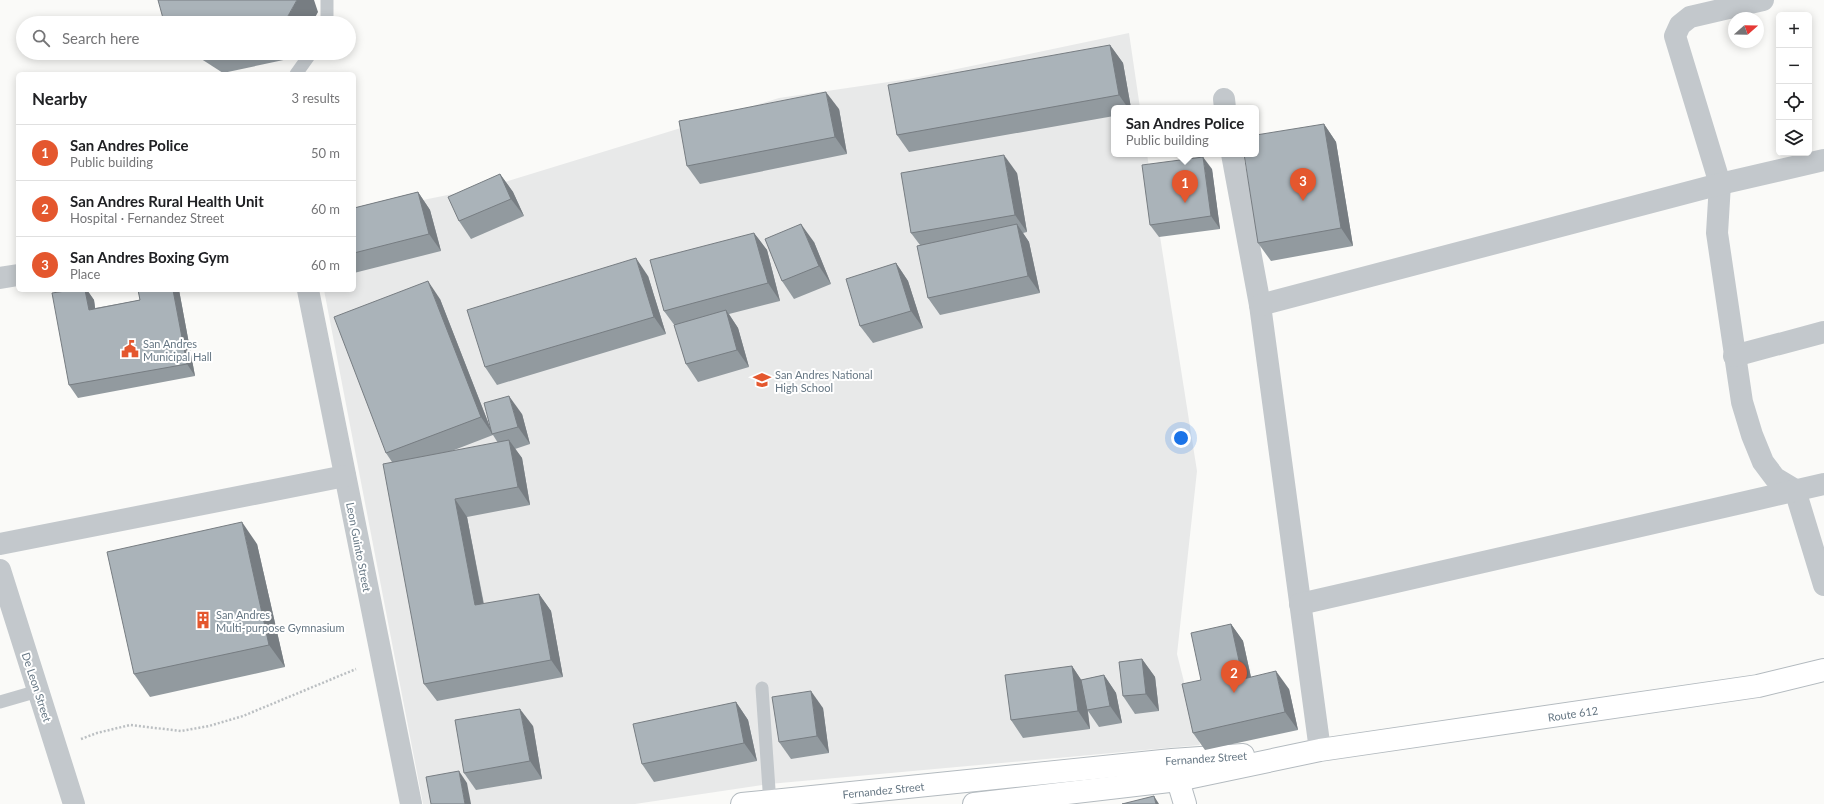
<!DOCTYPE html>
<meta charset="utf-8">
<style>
:root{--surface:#fff;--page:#f6f6f6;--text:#202124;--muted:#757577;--line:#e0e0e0;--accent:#e4572e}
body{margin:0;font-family:Lato,sans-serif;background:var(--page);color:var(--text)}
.controls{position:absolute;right:12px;top:12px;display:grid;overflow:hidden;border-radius:6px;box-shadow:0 2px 10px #0003}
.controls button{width:36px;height:36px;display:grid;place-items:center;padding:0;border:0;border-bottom:1px solid var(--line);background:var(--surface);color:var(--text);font:20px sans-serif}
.compass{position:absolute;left:1728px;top:12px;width:36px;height:36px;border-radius:50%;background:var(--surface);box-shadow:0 2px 10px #0003;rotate:70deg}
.you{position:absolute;left:1181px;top:438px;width:14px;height:14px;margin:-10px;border:3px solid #fff;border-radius:50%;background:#1a73e8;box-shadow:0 0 0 6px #1a73e833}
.badge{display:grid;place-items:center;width:26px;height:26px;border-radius:50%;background:var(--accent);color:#fff;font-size:13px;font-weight:700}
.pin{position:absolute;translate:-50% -33px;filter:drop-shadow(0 1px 2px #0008)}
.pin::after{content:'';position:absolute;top:21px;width:14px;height:12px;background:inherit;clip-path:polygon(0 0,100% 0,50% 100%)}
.popup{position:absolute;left:1111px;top:105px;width:148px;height:52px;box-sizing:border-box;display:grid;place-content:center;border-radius:6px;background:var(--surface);filter:drop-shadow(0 1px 3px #0005);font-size:13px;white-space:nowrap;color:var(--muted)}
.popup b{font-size:15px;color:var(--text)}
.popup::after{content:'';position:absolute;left:50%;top:100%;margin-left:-8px;border:8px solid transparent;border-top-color:var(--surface)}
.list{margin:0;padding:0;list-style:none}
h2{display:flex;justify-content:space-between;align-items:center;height:52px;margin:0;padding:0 16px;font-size:17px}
h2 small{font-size:13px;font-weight:400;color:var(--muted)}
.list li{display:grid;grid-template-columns:26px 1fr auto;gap:12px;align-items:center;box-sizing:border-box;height:56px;padding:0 16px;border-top:1px solid var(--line)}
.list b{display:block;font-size:15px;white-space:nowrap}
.list p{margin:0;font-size:13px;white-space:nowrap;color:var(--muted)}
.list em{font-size:13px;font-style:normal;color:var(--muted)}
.icon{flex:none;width:22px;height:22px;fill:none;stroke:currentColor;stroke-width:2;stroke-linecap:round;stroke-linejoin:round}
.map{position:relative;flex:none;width:1824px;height:804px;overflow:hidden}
.search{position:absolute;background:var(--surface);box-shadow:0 2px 10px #0003;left:16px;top:16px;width:340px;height:44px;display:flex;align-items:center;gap:10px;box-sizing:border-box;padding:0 14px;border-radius:22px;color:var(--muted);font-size:15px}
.panel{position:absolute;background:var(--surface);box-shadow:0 2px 10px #0003;left:16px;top:72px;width:340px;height:220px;border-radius:6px}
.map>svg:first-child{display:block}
.built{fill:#e8e9e9}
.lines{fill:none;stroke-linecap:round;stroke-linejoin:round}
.secondary-casing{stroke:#b3babf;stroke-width:24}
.path{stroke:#bbbfc2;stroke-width:2.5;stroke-dasharray:2 2;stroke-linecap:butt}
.lane{stroke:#c3c8cc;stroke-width:13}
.street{stroke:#c3c8cc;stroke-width:22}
.secondary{stroke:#fff;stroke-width:22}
.wall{fill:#929a9f;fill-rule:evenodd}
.shaded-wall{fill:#777d82}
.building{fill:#aab3b9;stroke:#777d82}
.labels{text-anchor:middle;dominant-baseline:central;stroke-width:4;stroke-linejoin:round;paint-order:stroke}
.poi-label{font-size:11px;fill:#657683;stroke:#fff;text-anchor:start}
.street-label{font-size:11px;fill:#657683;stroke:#fff}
</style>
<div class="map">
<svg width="1824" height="804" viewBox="0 0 1824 804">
<rect width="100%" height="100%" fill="#fafaf8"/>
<!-- built -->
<path class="built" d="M1129 33 1140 108H1114V154H1147L1197 471 1177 654 1200 745 769 784 635 804H423L324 290H354V214L492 186 779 98 909 79Z"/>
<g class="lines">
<!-- secondary casing -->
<g class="secondary-casing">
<g id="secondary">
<path d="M1174 767 1185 804"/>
<path id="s1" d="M742 804 1172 760 1243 755"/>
<path id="s2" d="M974 804 1178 780 1320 750 1758 686 1824 670"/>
</g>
</g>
<!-- path -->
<path class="path" d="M81 739 97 733 130 725 181 731 209 726 243 716 356 669"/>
<!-- lane -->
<g class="lane">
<path d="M325 23 327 17V0"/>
<path d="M296 74 311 53"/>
<path d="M762 688 770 804"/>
<path d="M0 702 38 691"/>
</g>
<!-- street -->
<g class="street">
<path d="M1763 0 1690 17 1680 25 1675 36 1720 184 1717 233 1742 402 1752 435 1763 462 1775 478 1795 490 1824 585"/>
<path d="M1224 99 1225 108"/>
<path d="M1232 154 1260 305 1320 750"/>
<path d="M0 278 18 275"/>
<path d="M308 290 411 804"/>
<path d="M1260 305 1720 184 1824 160"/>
<path d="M1734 356 1824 332"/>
<path d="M0 544 345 476"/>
<path d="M0 570 74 804"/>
<path d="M1300 604 1824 484"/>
</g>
<!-- secondary -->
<use href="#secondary" class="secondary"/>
</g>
<!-- wall -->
<g class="wall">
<path d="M1110 45 1123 63 1131 108H1114V116L909 152 897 135Z"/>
<path d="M192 53H295L293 58 223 73Z"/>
<path d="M839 109 847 154 700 184 687 166Z"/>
<path d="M1324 124 1336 142 1353 246 1271 261 1258 243Z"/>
<path d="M1212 169 1220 229 1159 237 1150 225Z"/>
<path d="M1017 173 1027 232 1023 233 1029 242 1040 293 940 315 928 298 920 245 911 233Z"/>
<path d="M500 174 513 192 524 216 471 239 459 221Z"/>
<path d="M418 192 430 210 441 251 354 273V208Z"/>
<path d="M754 233 767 250 780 301 729 314 738 328 749 367 698 382 686 364 675 326 664 311Z"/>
<path d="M814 242 831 284 794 299 782 281Z"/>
<path d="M896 263 908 281 923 328 873 343 860 326Z"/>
<path d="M648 276 666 334 497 385 485 367Z"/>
<path d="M72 290H87L94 300 95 308 140 300 138 290H179L195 376 78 398 69 385Z"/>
<path d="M440 299 490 427 522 414 530 444 515 449 522 458 530 505 467 517 484 604 539 594 551 611 563 677 437 701 424 684 392 462 386 453ZM493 435 498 443 449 452Z"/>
<path d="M257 544 285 667 150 697 134 674Z"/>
<path d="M1231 624 1243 641 1251 677 1289 689 1298 730 1205 750 1193 733 1201 680Z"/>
<path d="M1142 659 1155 677 1159 711 1135 714 1123 696Z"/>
<path d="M1072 666 1081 680 1104 675 1116 693 1122 723 1099 727 1088 711 1090 729 1023 738 1011 720Z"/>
<path d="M736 702 748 720 757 761 654 782 642 764Z"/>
<path d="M823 708 829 753 791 759 779 742Z"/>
<path d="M533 726 542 779 476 790 464 773Z"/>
</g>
<!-- shaded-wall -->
<g class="shaded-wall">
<path d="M297 0H314L318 12 312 23H284Z"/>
<path d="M1110 45 1123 63 1131 108H1128L1119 95Z"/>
<path d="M289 53H295L293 58Z"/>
<path d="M826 92 839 109 847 154 835 137Z"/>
<path d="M1324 124 1336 142 1353 246 1341 228Z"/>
<path d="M1004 155 1017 173 1027 232 1015 215Z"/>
<path d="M1203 157 1212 169 1220 229 1211 216Z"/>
<path d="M500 174 513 192 524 216 511 199Z"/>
<path d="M418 192 430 210 441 251 429 234Z"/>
<path d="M801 224 814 242 831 284 819 266Z"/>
<path d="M1017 224 1029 242 1040 293 1028 276Z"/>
<path d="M754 233 767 250 780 301 768 283Z"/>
<path d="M636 258 648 276 666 334 654 317Z"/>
<path d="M896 263 908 281 923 328 911 311Z"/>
<path d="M428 281 440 299 493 435 481 417Z"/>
<path d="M85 290H87L94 300 97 322 89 310Z"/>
<path d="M173 290H179L195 376 187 364Z"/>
<path d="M726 310 738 328 749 367 737 350Z"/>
<path d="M509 396 522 414 530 444 518 427Z"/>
<path d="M509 440 522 458 530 505 518 487Z"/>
<path d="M455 499 467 517 487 623 475 605Z"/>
<path d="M242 522 257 544 285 667 269 645Z"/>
<path d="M539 594 551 611 563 677 551 660Z"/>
<path d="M1231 624 1243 641 1255 696 1243 679Z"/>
<path d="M1142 659 1155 677 1159 711 1146 694Z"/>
<path d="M1072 666 1084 684 1090 729 1078 711Z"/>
<path d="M1276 671 1289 689 1298 730 1285 712Z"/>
<path d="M1104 675 1116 693 1122 723 1110 706Z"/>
<path d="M811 691 823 708 829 753 817 736Z"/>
<path d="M736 702 748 720 757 761 744 743Z"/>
<path d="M520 709 533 726 542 779 530 761Z"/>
<path d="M459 771 467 783 471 804H465Z"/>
<path d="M1154 796 1159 804H1156Z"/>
</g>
<!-- building -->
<g class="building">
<path d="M158 0H297L284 23H165L164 22Z"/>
<path d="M1110 45 1119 95 897 135 888 85Z"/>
<path d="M826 92 835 137 687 166 679 121Z"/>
<path d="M1324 124 1341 228 1258 243 1244 154H1256V135Z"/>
<path d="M1004 155 1015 215 911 233 901 173Z"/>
<path d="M1203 157 1211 216 1150 225 1142 165Z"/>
<path d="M500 174 511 199 459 221 448 197Z"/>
<path d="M418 192 429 234 354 253V208Z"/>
<path d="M801 224 819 266 782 281 765 239Z"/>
<path d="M1017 224 1028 276 928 298 917 246Z"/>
<path d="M754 233 768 283 664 311 650 260Z"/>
<path d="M636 258 654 317 485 367 467 310Z"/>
<path d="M896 263 911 311 860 326 846 279Z"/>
<path d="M428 281 481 417 386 453 334 317Z"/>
<path d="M72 290H85L89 310 140 300 138 290H173L187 364 69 385 52 293Z"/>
<path d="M726 310 737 350 686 364 674 325Z"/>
<path d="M509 396 518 427 492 434 484 403Z"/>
<path d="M509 440 518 487 455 499 475 605 539 594 551 660 424 684 383 464Z"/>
<path d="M242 522 269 645 134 674 107 552Z"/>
<path d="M1231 624 1243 679 1276 671 1285 712 1193 733 1182 684 1201 680 1191 633Z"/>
<path d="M1142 659 1146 694 1123 696 1119 662Z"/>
<path d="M1072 666 1078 711 1011 720 1005 675Z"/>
<path d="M1104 675 1110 706 1087 710 1081 680Z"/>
<path d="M811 691 817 736 779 742 772 697Z"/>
<path d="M736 702 744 743 642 764 633 724Z"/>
<path d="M520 709 530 761 464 773 455 720Z"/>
<path d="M459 771 465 804H431L426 777Z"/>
<path d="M1154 796 1156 804H1122Z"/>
</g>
<!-- icons -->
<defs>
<g id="civic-bare" transform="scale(1.38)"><path d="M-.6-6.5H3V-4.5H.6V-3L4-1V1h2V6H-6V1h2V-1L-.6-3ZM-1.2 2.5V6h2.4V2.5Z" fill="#e4572e" stroke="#fff" stroke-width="2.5" paint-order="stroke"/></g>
<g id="school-bare" transform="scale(1.38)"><path d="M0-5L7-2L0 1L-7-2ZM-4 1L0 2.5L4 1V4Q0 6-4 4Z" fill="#e4572e" stroke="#fff" stroke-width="2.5" paint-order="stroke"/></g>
<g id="building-bare" transform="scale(1.38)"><path d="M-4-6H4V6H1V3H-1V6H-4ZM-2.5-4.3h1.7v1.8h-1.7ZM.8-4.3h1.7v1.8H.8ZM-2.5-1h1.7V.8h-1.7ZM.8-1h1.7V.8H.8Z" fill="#e4572e" stroke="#fff" stroke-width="2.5" paint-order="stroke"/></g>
</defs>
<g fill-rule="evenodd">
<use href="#civic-bare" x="130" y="349"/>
<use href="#school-bare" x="762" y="380"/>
<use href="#building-bare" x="203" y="620"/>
</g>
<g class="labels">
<!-- poi labels -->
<g class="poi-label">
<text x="143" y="343">San Andres<tspan x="143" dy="13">Municipal Hall</tspan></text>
<text x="775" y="374">San Andres National<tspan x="775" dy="13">High School</tspan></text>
<text x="216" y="614">San Andres<tspan x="216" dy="13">Multi-purpose Gymnasium</tspan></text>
</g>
<!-- street labels -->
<g class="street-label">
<text transform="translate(359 547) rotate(79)">Leon Guinto Street</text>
<text transform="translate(37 687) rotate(72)">De Leon Street</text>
<text stroke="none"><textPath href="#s2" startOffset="606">Route 612</textPath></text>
<text transform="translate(1206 758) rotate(-4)">Fernandez Street</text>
<text stroke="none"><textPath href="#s1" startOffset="142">Fernandez Street</textPath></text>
</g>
</g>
</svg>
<div class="controls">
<button>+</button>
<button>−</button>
<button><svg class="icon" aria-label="locate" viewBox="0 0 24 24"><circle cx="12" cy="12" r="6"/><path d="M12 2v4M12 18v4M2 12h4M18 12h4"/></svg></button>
<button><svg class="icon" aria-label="layers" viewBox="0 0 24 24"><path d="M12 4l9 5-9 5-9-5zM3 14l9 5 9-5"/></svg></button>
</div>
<svg class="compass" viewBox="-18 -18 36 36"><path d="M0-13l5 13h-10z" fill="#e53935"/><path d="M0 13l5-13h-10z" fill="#757577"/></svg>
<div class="you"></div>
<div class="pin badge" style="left:1185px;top:203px">1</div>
<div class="popup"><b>San Andres Police</b>Public building</div>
<div class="pin badge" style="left:1234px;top:693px">2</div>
<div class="pin badge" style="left:1303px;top:201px">3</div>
<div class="search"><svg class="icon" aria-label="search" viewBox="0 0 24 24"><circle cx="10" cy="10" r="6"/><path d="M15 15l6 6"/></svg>Search here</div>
<section class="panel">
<h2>Nearby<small>3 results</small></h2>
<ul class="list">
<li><span class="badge">1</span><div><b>San Andres Police</b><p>Public building</p></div><em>50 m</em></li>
<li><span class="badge">2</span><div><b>San Andres Rural Health Unit</b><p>Hospital · Fernandez Street</p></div><em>60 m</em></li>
<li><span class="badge">3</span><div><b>San Andres Boxing Gym</b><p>Place</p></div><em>60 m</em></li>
</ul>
</section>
</div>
